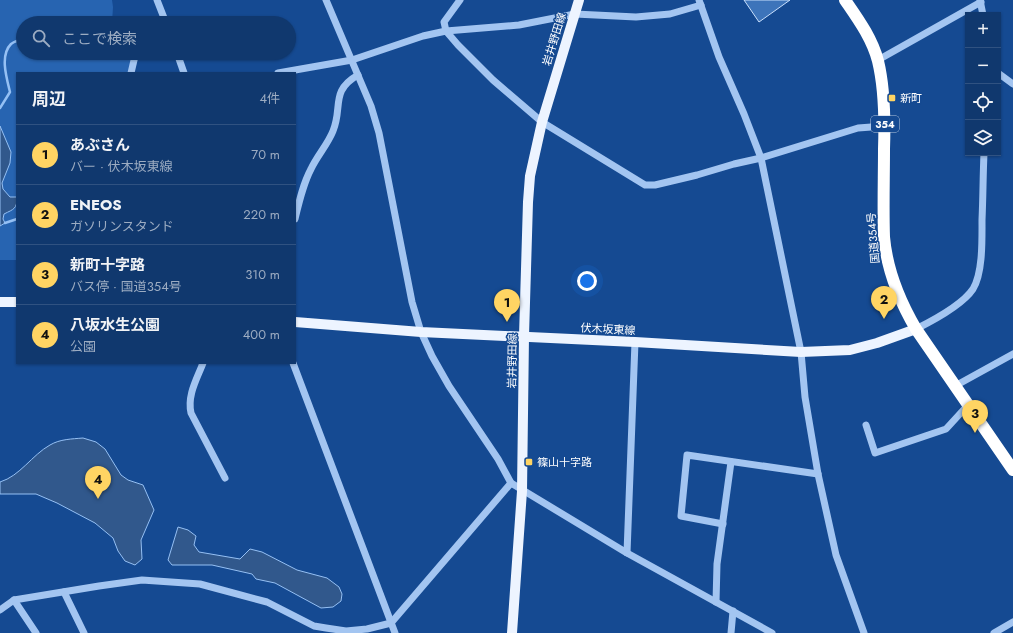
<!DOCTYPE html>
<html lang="ja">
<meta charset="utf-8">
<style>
:root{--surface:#10386e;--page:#1e4376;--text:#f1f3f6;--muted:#9cacc2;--line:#305281;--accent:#ffd463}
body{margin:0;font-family:Jost,"Noto Sans JP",sans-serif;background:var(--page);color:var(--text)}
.controls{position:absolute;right:12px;top:12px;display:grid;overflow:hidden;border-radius:0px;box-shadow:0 1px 3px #0004}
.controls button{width:36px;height:36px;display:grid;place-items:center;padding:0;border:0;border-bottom:1px solid var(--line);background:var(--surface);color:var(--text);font:20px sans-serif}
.you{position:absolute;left:587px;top:281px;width:14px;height:14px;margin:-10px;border:3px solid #fff;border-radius:50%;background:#1a73e8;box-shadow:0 0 0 6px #1a73e833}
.badge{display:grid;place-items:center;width:26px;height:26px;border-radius:50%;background:var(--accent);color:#111;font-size:13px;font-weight:700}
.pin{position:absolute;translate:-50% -33px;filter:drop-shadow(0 1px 2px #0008)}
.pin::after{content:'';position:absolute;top:21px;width:14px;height:12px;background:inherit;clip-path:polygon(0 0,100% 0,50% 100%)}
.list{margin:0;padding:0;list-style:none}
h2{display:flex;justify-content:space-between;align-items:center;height:52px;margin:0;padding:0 16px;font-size:17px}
h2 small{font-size:13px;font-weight:400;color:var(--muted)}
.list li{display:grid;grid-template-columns:26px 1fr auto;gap:12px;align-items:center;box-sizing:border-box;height:60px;padding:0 16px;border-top:1px solid var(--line)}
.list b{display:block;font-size:15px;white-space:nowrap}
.list p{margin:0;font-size:13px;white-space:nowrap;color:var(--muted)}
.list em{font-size:13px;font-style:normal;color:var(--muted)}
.icon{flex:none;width:22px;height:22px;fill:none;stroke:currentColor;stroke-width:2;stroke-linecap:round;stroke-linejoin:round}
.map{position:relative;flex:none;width:1013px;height:633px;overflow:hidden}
.search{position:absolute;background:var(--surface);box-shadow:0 1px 3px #0004;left:16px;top:16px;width:280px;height:44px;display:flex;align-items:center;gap:10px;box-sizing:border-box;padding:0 14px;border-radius:22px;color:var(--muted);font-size:15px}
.panel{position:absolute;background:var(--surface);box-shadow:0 1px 3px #0004;left:16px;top:72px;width:280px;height:292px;border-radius:0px}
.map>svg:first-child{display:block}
.green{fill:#2764b1}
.water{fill:#31588c;stroke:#95c0f4}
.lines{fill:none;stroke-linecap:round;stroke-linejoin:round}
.stream{stroke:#95c0f4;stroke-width:2.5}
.building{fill:#3d74ba;stroke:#cae0fc}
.minor{stroke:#a3c5f1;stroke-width:7}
.major{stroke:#edf4ff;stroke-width:10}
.highway{stroke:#fff;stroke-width:12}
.poi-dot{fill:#ffd463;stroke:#154a92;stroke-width:1.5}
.labels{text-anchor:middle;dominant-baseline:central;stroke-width:3;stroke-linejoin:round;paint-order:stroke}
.shield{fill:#154a92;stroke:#b9c9de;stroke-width:1}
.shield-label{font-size:10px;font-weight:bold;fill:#fff}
.street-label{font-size:11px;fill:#fff;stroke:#154a92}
.poi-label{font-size:11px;fill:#fff;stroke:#154a92;text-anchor:start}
</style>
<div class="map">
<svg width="1013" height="633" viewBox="0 0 1013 633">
<rect width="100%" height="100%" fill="#154a92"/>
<!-- green -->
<path class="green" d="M0 0H112L113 7 112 23H23V53H132L131 73H17V260H0Z"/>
<!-- water -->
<g class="water">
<path d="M0 126 11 152 10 163 2 183 3 189 10 197H17C17 209 14 209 4 214L3 219 5 223 0 226Z"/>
<path d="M83 438 96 442 105 449 121 475 128 480 143 485 154 510 141 540 142 559 135 565 125 561 118 551 113 538 95 523 57 503 36 494H0V482C20 476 32 455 50 445 60 439 72 439 83 438Z"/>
<path d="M178 527 188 530 196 536 194 545 199 552 240 559 250 549 262 552 297 570 327 578 339 587 342 594 341 601 333 607 321 608 275 583 256 579 252 574 212 565H172L168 560Z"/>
</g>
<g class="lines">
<!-- stream -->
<g class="stream">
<path d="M0 108 10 92C6 76 0 55 11 44 15 41 18 40 23 40"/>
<path d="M5 223 17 219"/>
</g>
</g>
<!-- building -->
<path class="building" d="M744 0H790L759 22Z"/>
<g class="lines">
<!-- minor -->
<g class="minor">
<path d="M157 0 166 23"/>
<path d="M326 0 371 106 379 133 412 302 421 332 432 356 449 386 498 459 511 483 627 553 772 633"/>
<path d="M460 0 444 22 446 31 458 45 493 80 542 122 645 185H655L697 175 734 164 761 158 858 128 885 126"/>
<path d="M699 0 719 57 744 114 761 158 801 352 805 397 818 474 836 555 864 633"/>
<path d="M980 0 983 15"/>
<path d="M177 53 184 73"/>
<path d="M878 60 981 2"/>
<path d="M131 73 135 56 134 53"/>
<path d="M278 73 352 60 423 36 446 31 519 25 575 14 636 17 670 14 701 5"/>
<path d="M998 73 1013 84"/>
<path d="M295 219C299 202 303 184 311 169 317 156 328 144 333 131 343 107 330 91 358 75"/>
<path d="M916 329C932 321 963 304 973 289 983 273 982 239 982 220 983 198 983 175 984 153"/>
<path d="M203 363C197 379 187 395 191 413L225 478"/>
<path d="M293 363 395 633"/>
<path d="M955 386 1013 354"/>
<path d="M866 425 875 453 946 429 968 405"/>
<path d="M723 524 681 516 687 455 818 474"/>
<path d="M627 553 635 342"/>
<path d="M64 592 84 633"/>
<path d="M14 600 36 633"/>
<path d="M716 602 717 564 731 462"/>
<path d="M0 610 14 600 99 586 142 580 200 584 267 602 314 626 326 628 346 631 367 629 391 623 511 483"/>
<path d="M731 633 733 611"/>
<path d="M994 633 1013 622"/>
</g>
<!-- major -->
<g class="major">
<path d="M0 302H17"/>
<path d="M295 322 421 332 635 342 801 352 850 350 877 343 916 329"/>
<path d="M512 633 522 491 524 336 528 202 530 176 542 122 579 0"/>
</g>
<!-- highway -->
<path class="highway" d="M845 0C858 19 872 38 878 61 885 90 885 120 884 149 884 178 883 208 884 237 887 271 899 300 916 329L1013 470"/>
</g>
<!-- markers -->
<g class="poi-dot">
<rect x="888" y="94" width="8" height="8" rx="2"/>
<rect x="525" y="458" width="8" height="8" rx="2"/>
</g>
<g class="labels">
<!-- shield labels -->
<rect class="shield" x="871" y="116" width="28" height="16" rx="3"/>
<g class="shield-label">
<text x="885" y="124">354</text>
</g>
<!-- street labels -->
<g class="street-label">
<text transform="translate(554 39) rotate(-73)">岩井野田線</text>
<text transform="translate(873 238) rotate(-95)">国道354号</text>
<text transform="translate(608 329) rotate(3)">伏木坂東線</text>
<text transform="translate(512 361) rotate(-89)">岩井野田線</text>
</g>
<!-- poi labels -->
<g class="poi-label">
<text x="900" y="98">新町</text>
<text x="537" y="462">篠山十字路</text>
</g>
</g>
</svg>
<div class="controls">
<button>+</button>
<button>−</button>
<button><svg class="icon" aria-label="locate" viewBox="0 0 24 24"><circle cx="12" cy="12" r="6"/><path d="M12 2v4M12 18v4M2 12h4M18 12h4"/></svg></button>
<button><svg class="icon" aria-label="layers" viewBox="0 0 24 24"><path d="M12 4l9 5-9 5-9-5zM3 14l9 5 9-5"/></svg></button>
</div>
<div class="you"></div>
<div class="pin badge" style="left:507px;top:322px">1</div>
<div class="pin badge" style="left:884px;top:319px">2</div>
<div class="pin badge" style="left:975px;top:433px">3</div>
<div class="pin badge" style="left:98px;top:499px">4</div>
<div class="search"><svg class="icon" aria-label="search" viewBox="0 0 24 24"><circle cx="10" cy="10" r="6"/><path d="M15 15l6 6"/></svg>ここで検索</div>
<section class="panel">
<h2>周辺<small>4件</small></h2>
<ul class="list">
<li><span class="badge">1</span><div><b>あぶさん</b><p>バー · 伏木坂東線</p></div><em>70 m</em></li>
<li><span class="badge">2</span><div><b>ENEOS</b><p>ガソリンスタンド</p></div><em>220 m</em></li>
<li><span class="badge">3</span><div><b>新町十字路</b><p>バス停 · 国道354号</p></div><em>310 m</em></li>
<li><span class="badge">4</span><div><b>八坂水生公園</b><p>公園</p></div><em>400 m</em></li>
</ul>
</section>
</div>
